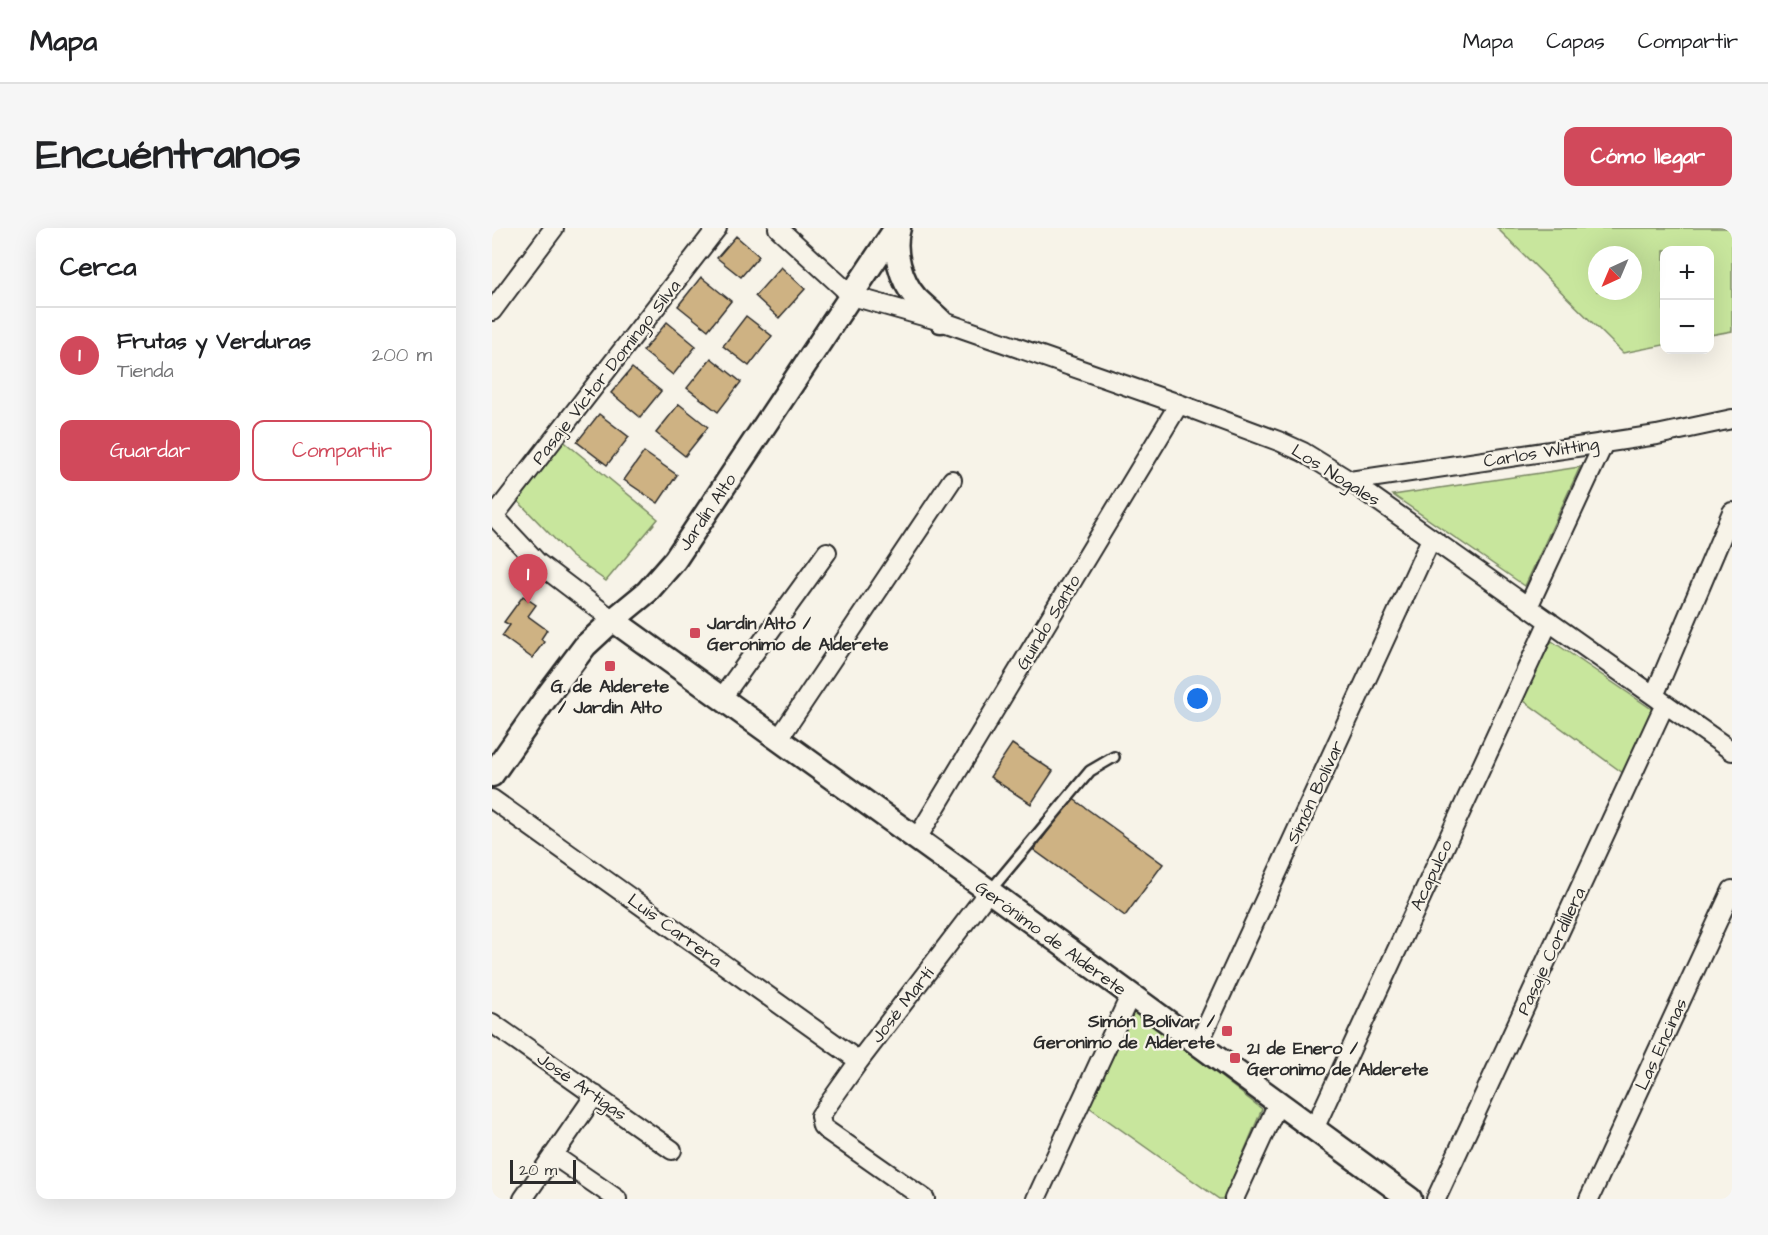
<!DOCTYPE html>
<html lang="es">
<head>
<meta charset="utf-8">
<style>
	:root { --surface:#fff; --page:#f6f6f6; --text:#202124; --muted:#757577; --line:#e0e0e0; --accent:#d1495b }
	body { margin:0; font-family:"Architects Daughter",sans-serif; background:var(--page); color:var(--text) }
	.controls { position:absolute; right:18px; top:18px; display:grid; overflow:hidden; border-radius:12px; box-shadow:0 6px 24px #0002 }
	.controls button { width:54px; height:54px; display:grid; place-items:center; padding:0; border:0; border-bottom:2px solid var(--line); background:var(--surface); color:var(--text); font:30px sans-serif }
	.compass { position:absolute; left:1096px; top:18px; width:54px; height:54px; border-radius:50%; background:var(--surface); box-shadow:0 6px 24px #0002; rotate:224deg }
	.scale { position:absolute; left:18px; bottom:15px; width:66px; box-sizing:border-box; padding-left:6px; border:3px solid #2b2b2b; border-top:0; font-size:16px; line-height:21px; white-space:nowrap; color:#2b2b2b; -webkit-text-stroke:4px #f7f3e8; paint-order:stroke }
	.you { position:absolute; left:706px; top:471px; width:21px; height:21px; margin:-15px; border:4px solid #fff; border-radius:50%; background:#1a73e8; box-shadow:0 0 0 9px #1a73e833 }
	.badge { display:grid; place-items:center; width:39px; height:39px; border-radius:50%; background:var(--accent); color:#fff; font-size:20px; font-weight:700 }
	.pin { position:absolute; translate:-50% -50px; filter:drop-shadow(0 2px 3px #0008) }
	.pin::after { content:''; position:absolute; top:32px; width:21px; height:18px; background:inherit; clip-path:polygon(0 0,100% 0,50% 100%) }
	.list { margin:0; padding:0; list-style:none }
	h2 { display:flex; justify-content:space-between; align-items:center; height:78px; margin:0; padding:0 24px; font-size:26px }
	h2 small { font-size:20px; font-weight:400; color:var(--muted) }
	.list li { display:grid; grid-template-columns:39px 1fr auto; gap:18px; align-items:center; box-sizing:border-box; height:96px; padding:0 24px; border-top:2px solid var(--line) }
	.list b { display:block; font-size:22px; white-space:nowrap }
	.list p { margin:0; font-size:20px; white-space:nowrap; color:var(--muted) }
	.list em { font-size:20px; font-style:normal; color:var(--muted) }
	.actions { display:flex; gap:12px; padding:18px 24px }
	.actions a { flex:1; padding:14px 0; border:2px solid var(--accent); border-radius:12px; text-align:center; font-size:21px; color:var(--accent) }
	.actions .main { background:var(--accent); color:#fff }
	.map { position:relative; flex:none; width:1240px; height:971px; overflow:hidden; border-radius:12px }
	header { display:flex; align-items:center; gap:36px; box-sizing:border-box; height:84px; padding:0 30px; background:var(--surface); border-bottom:2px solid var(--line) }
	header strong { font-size:28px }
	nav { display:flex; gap:33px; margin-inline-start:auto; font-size:21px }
	.intro { display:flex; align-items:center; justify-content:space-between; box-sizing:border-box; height:144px; padding:0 36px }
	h1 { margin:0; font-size:42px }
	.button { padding:15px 27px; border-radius:12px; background:var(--accent); color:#fff; font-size:21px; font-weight:700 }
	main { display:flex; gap:36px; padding:0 36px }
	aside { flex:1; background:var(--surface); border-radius:12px; box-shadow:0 6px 24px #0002 }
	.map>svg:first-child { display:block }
	.green { fill:#c8e69d; stroke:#7a8864; stroke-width:1.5; fill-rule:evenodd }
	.building { fill:#ceb283; stroke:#2b2b2b; stroke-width:1.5 }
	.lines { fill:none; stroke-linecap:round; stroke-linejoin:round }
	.service-casing { stroke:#2b2b2b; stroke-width:14 }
	.minor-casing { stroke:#2b2b2b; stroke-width:22 }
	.tertiary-casing { stroke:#2b2b2b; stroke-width:27 }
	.service { stroke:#f7f3e8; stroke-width:9 }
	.minor { stroke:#f7f3e8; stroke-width:18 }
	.tertiary { stroke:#f7f3e8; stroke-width:22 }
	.poi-dot { fill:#d1495b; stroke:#f7f3e8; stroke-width:2 }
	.labels { text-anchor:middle; stroke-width:4.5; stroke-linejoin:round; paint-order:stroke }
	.street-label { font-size:18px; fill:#2b2b2b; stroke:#f7f3e8 }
	.poi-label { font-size:18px; font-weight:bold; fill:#2b2b2b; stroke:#f7f3e8; text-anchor:start }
</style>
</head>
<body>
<header>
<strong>Mapa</strong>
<nav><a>Mapa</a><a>Capas</a><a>Compartir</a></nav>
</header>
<div class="intro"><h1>Encuéntranos</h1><a class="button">Cómo llegar</a></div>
<main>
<aside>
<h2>Cerca<small></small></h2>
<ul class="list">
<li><span class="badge">1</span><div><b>Frutas y Verduras</b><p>Tienda</p></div><em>200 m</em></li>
</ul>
<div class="actions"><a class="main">Guardar</a><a>Compartir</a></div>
</aside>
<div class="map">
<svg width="1240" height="971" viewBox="0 0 1240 971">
	<rect width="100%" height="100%" fill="#f7f3e8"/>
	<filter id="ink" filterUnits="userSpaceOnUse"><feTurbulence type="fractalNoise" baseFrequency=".0167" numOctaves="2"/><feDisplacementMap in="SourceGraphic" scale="12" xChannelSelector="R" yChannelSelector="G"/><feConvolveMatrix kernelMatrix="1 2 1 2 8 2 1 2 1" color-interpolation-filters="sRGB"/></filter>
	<g filter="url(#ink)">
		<path class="green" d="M1005,0h235v103l-22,4v-85h-46v95l-41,8zM1105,27h36v36h-36z
			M69,211l97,80 -52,62 -35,-25 -56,-58z
			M1088,239l-55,119 -132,-91z
			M1060,413l104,71 -33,61 -103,-75z
			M643,782l127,99 -38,90h-5l-130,-92z"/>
		<path class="building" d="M244,8l23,20 -18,21 -24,-19z
			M289,39l24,22 -26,29 -24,-22z
			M209,49l30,24 -23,29 -30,-24z
			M254,88l26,20 -23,30 -26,-20z
			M175,94l29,24 -23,29 -30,-24z
			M219,130l30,24 -23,30 -31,-24z
			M140,140l29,23 -21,26 -29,-24z
			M187,176l29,23 -23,29 -29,-23z
			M107,186l30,23 -22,28 -30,-23z
			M152,224l33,23 -19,28 -34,-23z
			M31,368l13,9 -8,11 19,14 -6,9 3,3 -12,16 -30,-22 8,-11 -6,-3z
			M520,516l41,27 -22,33 -41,-27z
			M580,570l91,66 -38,52 -91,-66z"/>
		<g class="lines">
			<g class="service-casing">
				<path id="service" d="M498,663l100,-120 24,-14"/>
			</g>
			<g class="minor-casing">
				<path id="minor" d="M286,0l74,68 89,25 238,83 102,38 22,10 47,29 382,270
					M0,83l62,-83
					M858,253l307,-46 75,-16
					M0,286l46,49 75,57
					M2,288l223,-288
					M1036,379l76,-164
					M1162,468l78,-184
					M229,471l106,-147
					M286,512l174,-260
					M0,571l367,262
					M424,612l263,-436
					M0,795l180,127
					M706,817l233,-506
					M822,901l235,-508
					M61,927l64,44
					M31,971l72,-104
					M433,971l-100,-70 -3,-3 -2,-10 39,-55 130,-170
					M544,971l94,-203
					M742,971l44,-96
					M944,971l229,-495
					M1097,971l143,-309"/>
			</g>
			<g class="tertiary-casing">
				<path id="tertiary" d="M407,0c-7,22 2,53 17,70 8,8 17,15 25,23
					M121,392l376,271 421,308
					M0,547l56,-80 37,-49 28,-26 34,-28 28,-32 221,-332"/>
			</g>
			<use href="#service" class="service"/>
			<use href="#minor" class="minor"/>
			<use href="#tertiary" class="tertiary"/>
		</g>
	</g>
	<g class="poi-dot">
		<rect x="197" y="399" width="12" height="12" rx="3"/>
		<rect x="112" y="432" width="12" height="12" rx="3"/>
		<rect x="729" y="797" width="12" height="12" rx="3"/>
		<rect x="737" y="824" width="12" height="12" rx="3"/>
	</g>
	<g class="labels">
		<g class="street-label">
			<text transform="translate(114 144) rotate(-52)" y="6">Pasaje Víctor Domingo Silva</text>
			<text transform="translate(1049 224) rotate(-9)" y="6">Carlos Witting</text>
			<text transform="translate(844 247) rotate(32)" y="6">Los Nogales</text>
			<text transform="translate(215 284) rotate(-56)" y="6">Jardín Alto</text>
			<text transform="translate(556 394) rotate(-59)" y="6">Guindo Santo</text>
			<text transform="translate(823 564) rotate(-65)" y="6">Simón Bolívar</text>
			<text transform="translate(939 647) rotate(-65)" y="6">Acapulco</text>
			<text transform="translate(183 702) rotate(36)" y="6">Luis Carrera</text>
			<text transform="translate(559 710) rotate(36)" y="6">Gerónimo de Alderete</text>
			<text transform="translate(1059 723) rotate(-65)" y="6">Pasaje Cordillera</text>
			<text transform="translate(410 777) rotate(-52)" y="6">José Martí</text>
			<text transform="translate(1169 816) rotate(-65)" y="6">Las Encinas</text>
			<text transform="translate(90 858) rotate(35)" y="6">José Artigas</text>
		</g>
		<g class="poi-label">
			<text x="215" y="401">Jardin Alto /<tspan x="215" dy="21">Geronimo de Alderete</tspan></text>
			<text x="118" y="464" text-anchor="middle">G. de Alderete<tspan x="118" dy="21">/ Jardin Alto</tspan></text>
			<text x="723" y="799" text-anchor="end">Simón Bolívar /<tspan x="723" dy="21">Geronimo de Alderete</tspan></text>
			<text x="755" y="826">21 de Enero /<tspan x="755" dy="21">Geronimo de Alderete</tspan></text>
		</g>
	</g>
</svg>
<div class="controls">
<button>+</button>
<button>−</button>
</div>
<svg class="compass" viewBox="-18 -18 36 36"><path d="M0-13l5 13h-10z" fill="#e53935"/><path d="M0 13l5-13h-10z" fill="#757577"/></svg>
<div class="scale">20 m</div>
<div class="you"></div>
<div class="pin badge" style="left:36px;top:376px">1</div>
</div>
</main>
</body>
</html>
